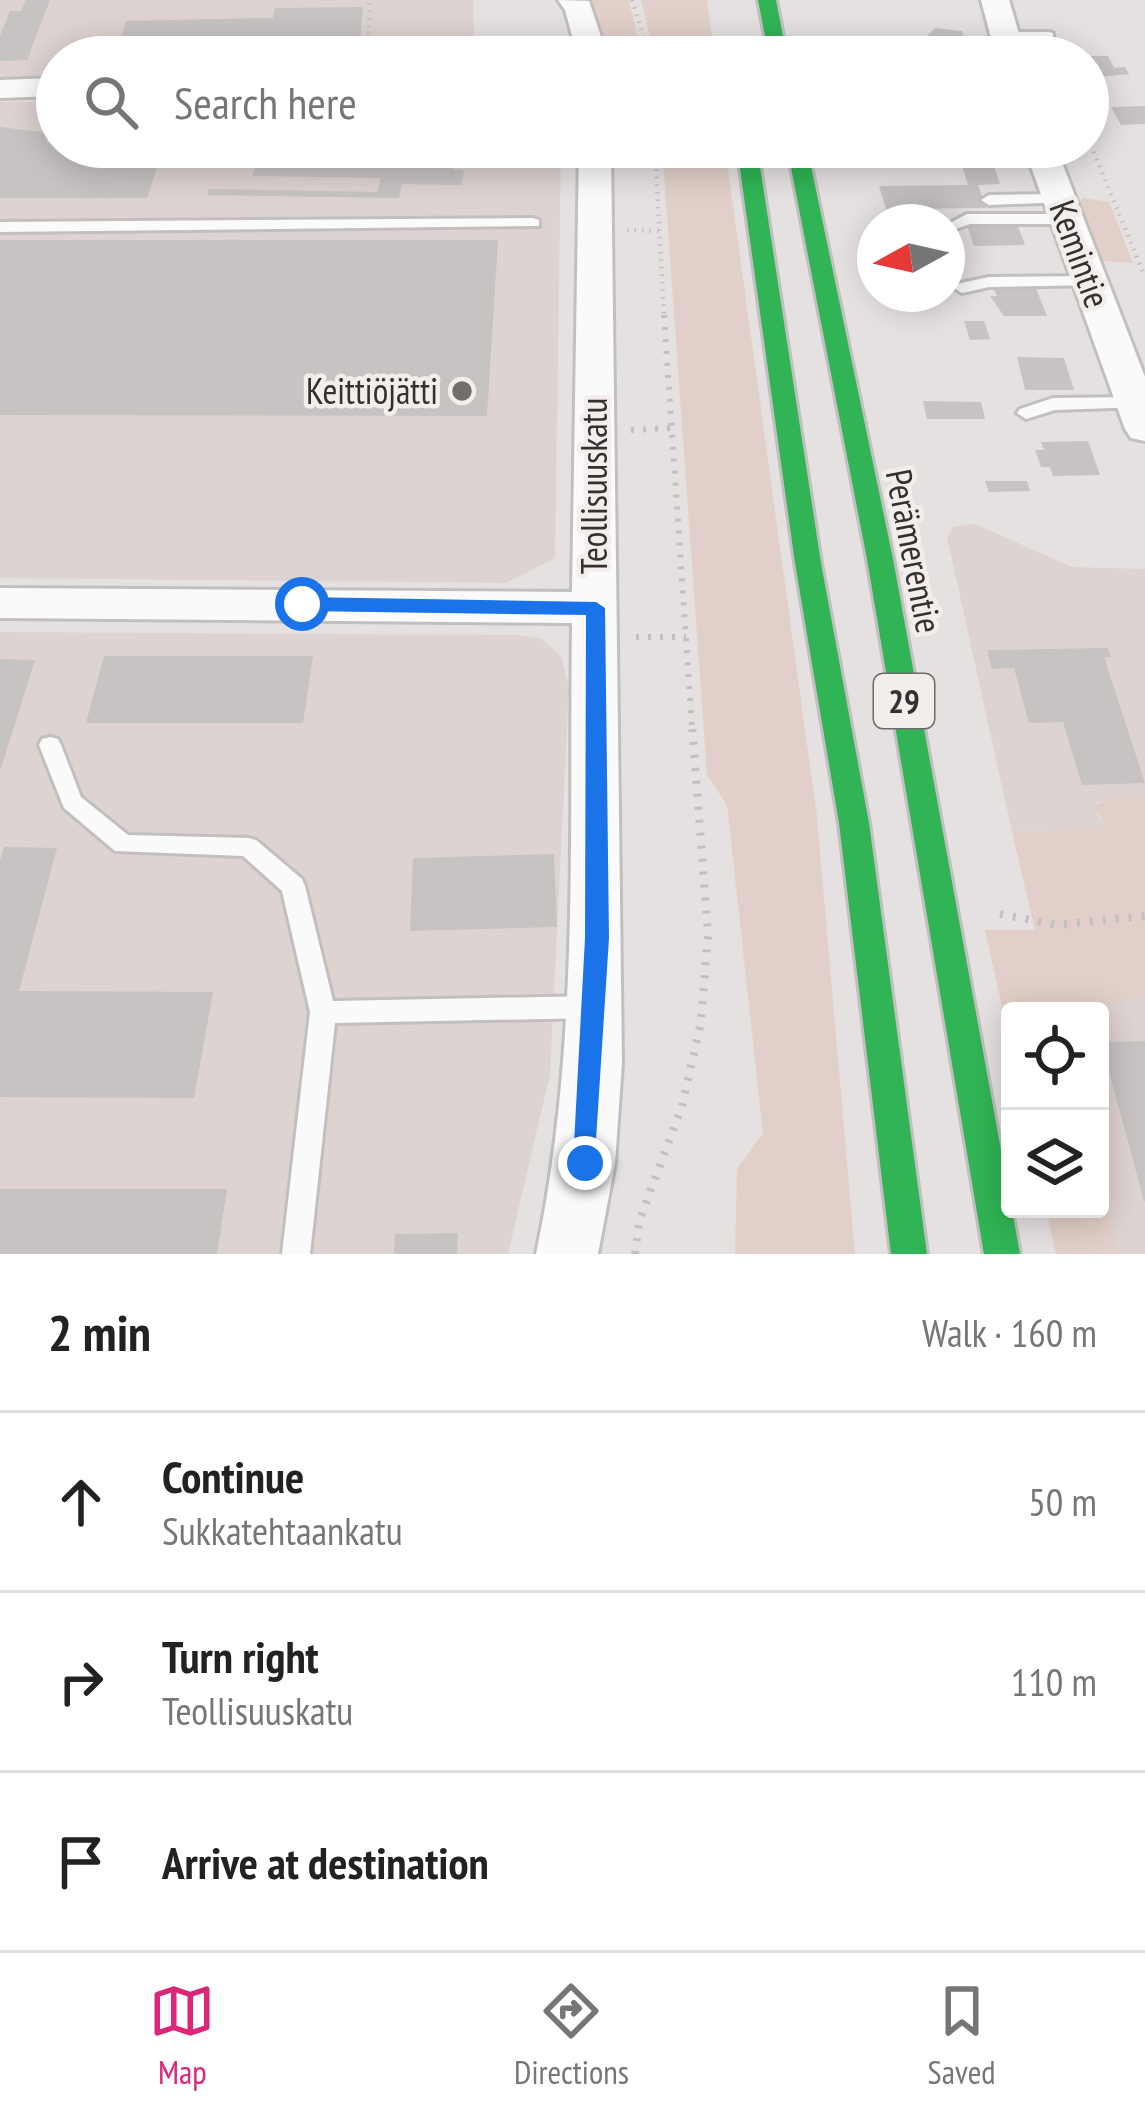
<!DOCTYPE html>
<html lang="en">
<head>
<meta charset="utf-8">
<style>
	:root { --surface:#fff; --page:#f6f6f6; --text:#222; --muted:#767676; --line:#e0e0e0; --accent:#db2777 }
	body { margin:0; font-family:"PT Sans Narrow",sans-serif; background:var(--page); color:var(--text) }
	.controls { position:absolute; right:36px; bottom:36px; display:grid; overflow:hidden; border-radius:12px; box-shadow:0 6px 30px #0003 }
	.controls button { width:108px; height:108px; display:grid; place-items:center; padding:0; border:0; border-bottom:3px solid var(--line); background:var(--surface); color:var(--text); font:60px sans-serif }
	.compass { position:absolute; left:857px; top:204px; width:108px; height:108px; border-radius:50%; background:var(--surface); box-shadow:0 6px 30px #0003; rotate:262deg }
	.stop { position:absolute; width:36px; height:36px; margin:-27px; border:9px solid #1a73e8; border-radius:50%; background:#fff }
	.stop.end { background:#1a73e8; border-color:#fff; box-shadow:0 3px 12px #0008 }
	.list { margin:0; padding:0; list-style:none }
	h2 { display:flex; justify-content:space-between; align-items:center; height:156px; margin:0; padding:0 48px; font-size:51px }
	h2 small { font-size:39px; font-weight:400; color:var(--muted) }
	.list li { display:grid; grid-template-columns:78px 1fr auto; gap:36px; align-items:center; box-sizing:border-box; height:180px; padding:0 48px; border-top:3px solid var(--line) }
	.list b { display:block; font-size:45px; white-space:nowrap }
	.list p { margin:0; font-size:39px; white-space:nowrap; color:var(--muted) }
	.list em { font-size:39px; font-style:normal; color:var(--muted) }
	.icon { flex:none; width:66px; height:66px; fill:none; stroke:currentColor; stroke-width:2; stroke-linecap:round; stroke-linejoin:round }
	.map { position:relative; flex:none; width:1145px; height:1254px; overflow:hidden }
	.search { position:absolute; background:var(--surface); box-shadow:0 6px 30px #0003; left:36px; right:36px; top:36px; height:132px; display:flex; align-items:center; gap:30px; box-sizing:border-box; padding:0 42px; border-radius:66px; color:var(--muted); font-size:45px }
	.sheet { height:696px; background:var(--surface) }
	nav { display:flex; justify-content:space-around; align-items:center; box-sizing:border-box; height:168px; border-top:3px solid var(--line); background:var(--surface); font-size:33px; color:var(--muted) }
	nav a { display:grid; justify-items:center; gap:6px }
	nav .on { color:var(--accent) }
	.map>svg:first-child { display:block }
	.built { fill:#ddd3d1 }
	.green { fill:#e2cfc9 }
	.building { fill:#c6c3c2 }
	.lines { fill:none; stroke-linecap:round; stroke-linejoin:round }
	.lane-casing { stroke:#c2bfbf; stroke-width:6 }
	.street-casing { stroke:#c2bfbf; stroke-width:6 }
	.fast-casing { stroke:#c2bfbf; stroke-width:6 }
	.path-far2 { stroke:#c1c1c1; stroke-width:4.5; stroke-dasharray:1.5 6; stroke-linecap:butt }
	.path-far1 { stroke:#c1c1c1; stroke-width:6; stroke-dasharray:3 9; stroke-linecap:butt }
	.path { stroke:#c1c1c1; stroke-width:8; stroke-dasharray:3 10; stroke-linecap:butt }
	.lane { fill:#fbfafa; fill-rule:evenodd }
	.street { fill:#fbfafa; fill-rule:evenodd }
	.fast { fill:#30b455; fill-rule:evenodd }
	.route { fill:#1a73e8 }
	.poi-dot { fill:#716f6e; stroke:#f3eeec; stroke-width:4.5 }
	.labels { text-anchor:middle; stroke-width:9; stroke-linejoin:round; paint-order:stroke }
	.shield { fill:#f3eeec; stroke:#6d6a69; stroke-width:3 }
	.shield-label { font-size:33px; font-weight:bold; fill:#333131 }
	.street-label { font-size:36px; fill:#333131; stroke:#f3eeec }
	.poi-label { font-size:36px; fill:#333131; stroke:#f3eeec; text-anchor:end }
</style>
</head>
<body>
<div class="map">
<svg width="1145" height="1254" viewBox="0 0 1145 1254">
	<rect width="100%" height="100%" fill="#e5e1e0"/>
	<path class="built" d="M0,0h473l2,57h-418v19l-57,1z
		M0,102h57v45h504l-6,411 -49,25 -506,-5z
		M975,524l97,43 73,2v230l-48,3v12l11,16 -96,2 -65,-295 6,-10z
		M0,632l518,3 24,4 19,17 8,32 -19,386 -42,180h-508z
		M1145,998v256h-25l-20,-69v-174h-30z"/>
	<path class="green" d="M587,0h42l10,42 -30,3z
		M641,0h66l8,57h-60z
		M662,147h63l92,670 38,437h-120l2,-85 26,-36 -36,-328 -20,-30z
		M1083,198l26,4 24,61 -30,-2 -25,-59z
		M1104,799h41v199l-53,9v4h-82v32l-25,-113h50l-23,-98 95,-2 -12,-23z
		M1100,1185l20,69h-64l-10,-45h54z"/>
	<path class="building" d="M26,0h24l-23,60 -27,1v-25l10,-25h11z
		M363,7l-4,50h-266l2,-6 22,-1 9,-29 147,-3 2,-10z
		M935,28l27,3 5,15 -34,1 -5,-12z
		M1088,56h20l6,12 11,-1 4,7 -41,4z
		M1145,106v18l-24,1 -10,-18z
		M0,127l50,6 -4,10h11v4h107l-17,51h-147z
		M262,147h195l-4,23h11l-2,15 -60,-1 -3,14 -192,-3 2,-6 168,3 4,-14 -129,-2z
		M961,163h32l7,21 -22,1 8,23 -100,1 -7,-23 89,-1z
		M1016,221l9,24 -51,1 -8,-24z
		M0,240h498l-11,176 -487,-1z
		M1035,286l12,30h-43l-14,-20h7l-4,-9z
		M903,294h24l4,15h-25z
		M964,321h20l6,18 -20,1z
		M1017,357l47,1 10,32h-49z
		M923,401l58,1 4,17h-58z
		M1088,441l12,34 -47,1 -3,-9h-9l-6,-17h9l-3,-8z
		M985,481h42l3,10 -41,1z
		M1108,648l3,9h-7l41,126 -63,2 -19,-63 -34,1 -15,-55 -22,1 -5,-19z
		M104,656h209l-10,67h-217z
		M0,659l35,1 -34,108h-1z
		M4,847l53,1 -38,143 194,1 -19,106 -194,-1v-236z
		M554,854l3,73 -147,4 3,-73z
		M1145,1041v160h-1l-43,-159z
		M0,1189h227l-10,65h-217z
		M458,1233l-1,21h-63l1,-20z"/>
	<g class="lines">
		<g class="lane-casing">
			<path id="lane" d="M1048,32l5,1v6l-48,1 -7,-4 7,-4z
				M1044,153l5,2v6l-83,2 -8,-5 8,-5z
				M1060,194l8,5 -2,3 -77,3 -8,-5 8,-5z
				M967,214h100l8,5 -8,5h-97l-14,5 -8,-5z
				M533,218l6,2v6l-539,6v-10z
				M1090,276l6,1v8l-107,2 -27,6 -8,-5 2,-4 33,-7z
				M1136,397l9,6 -3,4 -87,3 -29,9 -9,-6 3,-4 33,-11z
				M50,737l8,2 3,6 20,52 47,38 120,3 8,2 46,39 3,7 28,115 261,-5 9,3 4,8 -4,8 -9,3 -259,5 -25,231h-28l28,-242 -28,-121 -39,-35 -128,-5 -51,-43 -25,-63 3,-6z"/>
		</g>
		<g class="street-casing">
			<path id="street" d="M558,0l31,1 19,56h-30l-13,-47z
				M981,0h28l17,57h-30z
				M57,78v18l-57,2v-18z
				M579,147h32l11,916 -7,100 -17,91h-62c44,-207 33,-420 36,-631l-572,-5v-30l572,4z
				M1024,147h32l89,230v64l-14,-3 -6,-9z"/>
		</g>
		<g class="fast-casing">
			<path id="fast" d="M758,0h18l11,57h-18z
				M737,147h20l64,416 48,260 58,431h-36l-52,-431 -44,-260z
				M787,147h20l86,412 127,695h-36l-117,-695z"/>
		</g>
		<path class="path-far2" d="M632,0l18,57
			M367,57l3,-57
			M1088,138l57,139
			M655,147l9,171
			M627,230l32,1"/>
		<path class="path-far1" d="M664,315l28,412
			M631,430l39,-2
			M636,637h50"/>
		<path class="path" d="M1000,914l57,11 88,-9
			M635,1254l4,-32 43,-116 19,-84 7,-88 -16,-210"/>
		<use href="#lane" class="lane"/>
		<use href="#street" class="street"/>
		<use href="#fast" class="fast"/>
	</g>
	<path class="route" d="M302,597l294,5 9,6 4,330 -15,233h-18l-3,-8 12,-225 1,-323 -284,-4 -10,-7z"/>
	<circle class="poi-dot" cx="462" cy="391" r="12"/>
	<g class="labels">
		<rect class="shield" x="874" y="674" width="60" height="54" rx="9"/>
		<g class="shield-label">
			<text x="904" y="713">29</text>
		</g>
		<g class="street-label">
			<text transform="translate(1080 254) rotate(70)" y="13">Kemintie</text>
			<text transform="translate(594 486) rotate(-90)" y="13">Teollisuuskatu</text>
			<text transform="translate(914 551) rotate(79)" y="13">Perämerentie</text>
		</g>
		<g class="poi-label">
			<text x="438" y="404">Keittiöjätti</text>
		</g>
	</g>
</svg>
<div class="controls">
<button><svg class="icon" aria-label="locate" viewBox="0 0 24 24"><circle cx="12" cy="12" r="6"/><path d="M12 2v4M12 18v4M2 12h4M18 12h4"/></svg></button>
<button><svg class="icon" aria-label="layers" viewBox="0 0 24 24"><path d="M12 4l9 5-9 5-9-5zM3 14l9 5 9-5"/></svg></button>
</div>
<svg class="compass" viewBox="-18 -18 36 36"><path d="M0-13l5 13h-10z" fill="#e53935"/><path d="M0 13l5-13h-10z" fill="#767676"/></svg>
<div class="stop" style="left:302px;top:604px"></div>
<div class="stop end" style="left:585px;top:1163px"></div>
<div class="search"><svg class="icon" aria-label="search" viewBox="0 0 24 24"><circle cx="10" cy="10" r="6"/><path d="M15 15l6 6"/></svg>Search here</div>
</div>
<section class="sheet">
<h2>2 min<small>Walk · 160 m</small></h2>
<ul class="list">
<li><svg class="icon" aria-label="ahead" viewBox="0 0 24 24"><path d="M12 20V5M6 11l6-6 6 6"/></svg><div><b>Continue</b><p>Sukkatehtaankatu</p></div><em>50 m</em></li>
<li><svg class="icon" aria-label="right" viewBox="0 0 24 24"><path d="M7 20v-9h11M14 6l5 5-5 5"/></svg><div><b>Turn right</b><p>Teollisuuskatu</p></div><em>110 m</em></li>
<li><svg class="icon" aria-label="arrive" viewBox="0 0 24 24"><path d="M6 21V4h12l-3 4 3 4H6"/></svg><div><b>Arrive at destination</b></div></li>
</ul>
</section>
<nav>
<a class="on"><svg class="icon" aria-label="map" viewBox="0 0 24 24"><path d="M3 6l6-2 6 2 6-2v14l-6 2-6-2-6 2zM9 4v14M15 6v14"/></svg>Map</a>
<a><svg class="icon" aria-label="directions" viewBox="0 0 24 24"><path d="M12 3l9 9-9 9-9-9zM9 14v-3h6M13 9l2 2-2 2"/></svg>Directions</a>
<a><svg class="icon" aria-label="saved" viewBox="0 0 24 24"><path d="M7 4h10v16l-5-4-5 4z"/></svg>Saved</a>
</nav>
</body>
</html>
